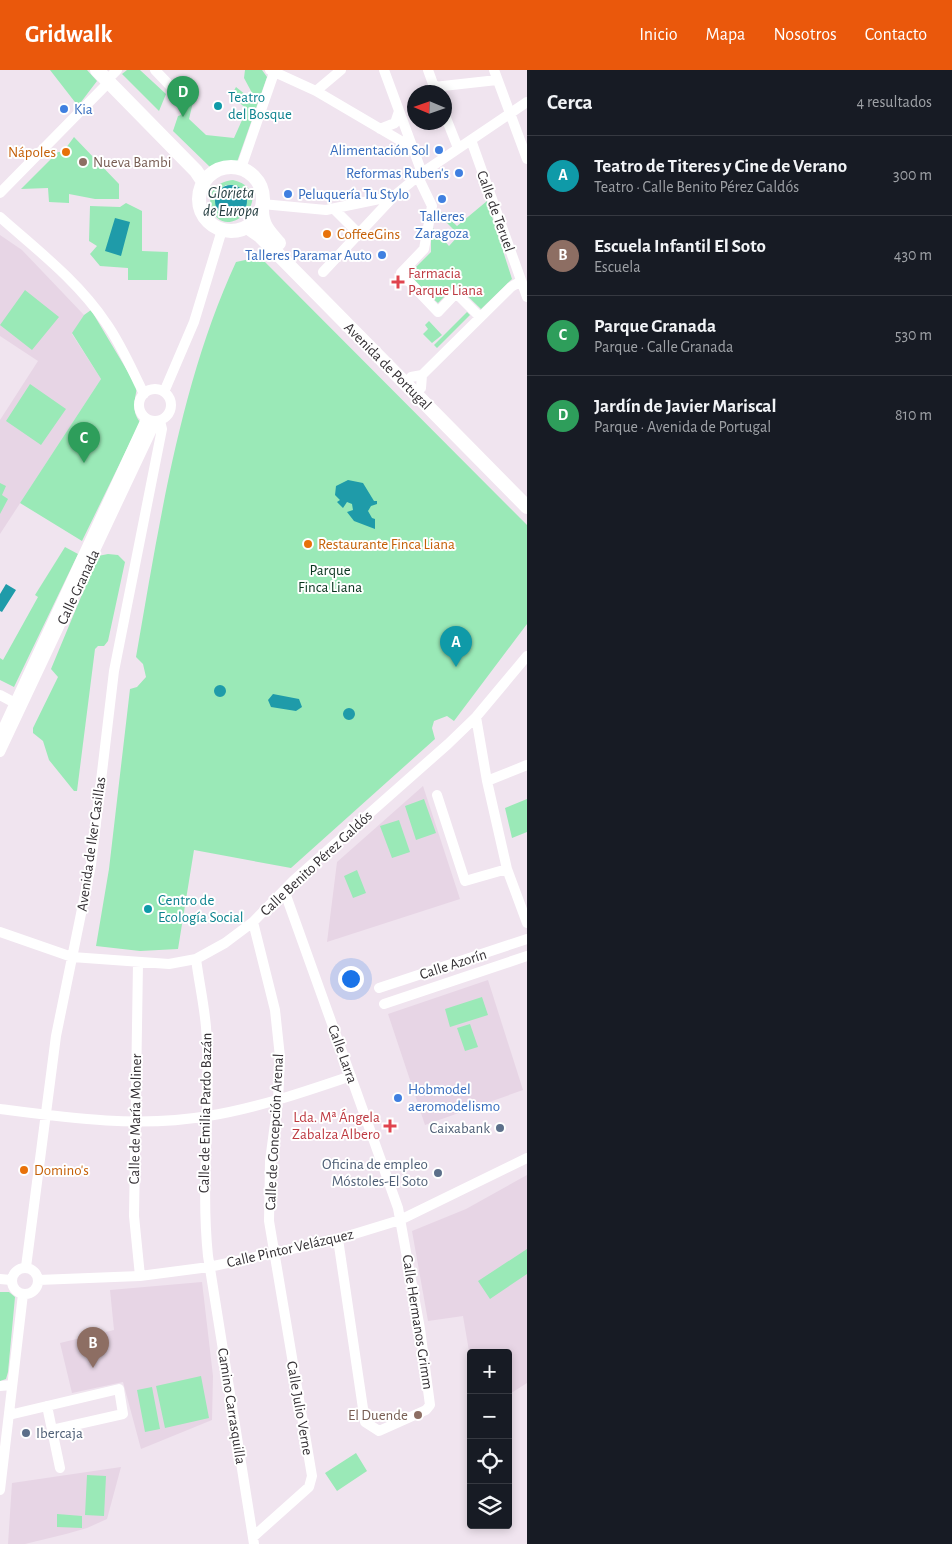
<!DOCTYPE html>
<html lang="es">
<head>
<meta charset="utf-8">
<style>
	:root { --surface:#171b24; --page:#242831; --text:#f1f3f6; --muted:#9ea1a6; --line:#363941; --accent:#ea580c }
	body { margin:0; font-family:"Alegreya Sans",sans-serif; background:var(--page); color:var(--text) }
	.controls { position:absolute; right:15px; bottom:15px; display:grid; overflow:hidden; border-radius:5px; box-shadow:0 2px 8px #0003 }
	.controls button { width:45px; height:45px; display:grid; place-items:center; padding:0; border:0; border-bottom:1px solid var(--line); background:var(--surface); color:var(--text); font:25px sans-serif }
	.compass { position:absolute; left:407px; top:15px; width:45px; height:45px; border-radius:50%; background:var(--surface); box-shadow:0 2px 8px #0003; rotate:272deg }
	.you { position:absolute; left:350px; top:908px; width:18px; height:18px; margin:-12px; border:4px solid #fff; border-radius:50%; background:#1a73e8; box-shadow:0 0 0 8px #1a73e833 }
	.badge { display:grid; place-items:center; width:32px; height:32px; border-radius:50%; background:var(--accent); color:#fff; font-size:16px; font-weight:700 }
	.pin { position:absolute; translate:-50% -41px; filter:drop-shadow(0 1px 2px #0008) }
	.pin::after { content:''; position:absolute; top:26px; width:18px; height:15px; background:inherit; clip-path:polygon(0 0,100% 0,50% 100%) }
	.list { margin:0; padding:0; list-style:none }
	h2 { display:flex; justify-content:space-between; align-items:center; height:65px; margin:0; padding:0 20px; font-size:21px }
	h2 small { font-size:16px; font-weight:400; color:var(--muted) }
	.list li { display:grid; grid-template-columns:32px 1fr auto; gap:15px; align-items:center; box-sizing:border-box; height:80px; padding:0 20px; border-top:1px solid var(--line) }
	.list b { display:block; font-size:19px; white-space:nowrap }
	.list p { margin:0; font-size:16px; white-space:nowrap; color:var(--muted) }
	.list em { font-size:16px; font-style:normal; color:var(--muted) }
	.icon { flex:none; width:28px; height:28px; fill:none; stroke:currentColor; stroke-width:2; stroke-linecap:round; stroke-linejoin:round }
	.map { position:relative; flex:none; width:527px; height:1474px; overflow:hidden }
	header { display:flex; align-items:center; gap:30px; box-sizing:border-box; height:70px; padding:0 25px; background:var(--accent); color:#fff }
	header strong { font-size:24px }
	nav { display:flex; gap:28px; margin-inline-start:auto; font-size:18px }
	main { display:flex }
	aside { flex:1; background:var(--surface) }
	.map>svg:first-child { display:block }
	.built { fill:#e7d5e5 }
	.green { fill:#9ae9b7; fill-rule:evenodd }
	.water { fill:#1f9ba9 }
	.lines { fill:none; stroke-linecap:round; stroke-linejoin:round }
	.minor { stroke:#fff; stroke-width:10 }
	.major { stroke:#fff; stroke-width:14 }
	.culture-dot { fill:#0f9aa8; stroke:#fff; stroke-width:2 }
	.shop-dot { fill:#3f7fe0; stroke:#fff; stroke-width:2 }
	.food-dot { fill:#e8710a; stroke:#fff; stroke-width:2 }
	.education-dot { fill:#8d6e63; stroke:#fff; stroke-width:2 }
	.health-dot { fill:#e0444e; stroke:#fff; stroke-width:2 }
	.service-dot { fill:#5c6f8a; stroke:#fff; stroke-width:2 }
	.labels { text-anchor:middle; stroke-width:4; stroke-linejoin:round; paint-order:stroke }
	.culture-label { font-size:15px; fill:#0d838f; stroke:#fff; text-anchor:start }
	.shop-label { font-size:15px; fill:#366cbe; stroke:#fff; text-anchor:start }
	.food-label { font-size:15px; fill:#c56008; stroke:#fff; text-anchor:start }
	.education-label { font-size:15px; fill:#785e54; stroke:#fff; text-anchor:start }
	.street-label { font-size:15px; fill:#343034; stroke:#fff }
	.health-label { font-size:15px; fill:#be3a42; stroke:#fff; text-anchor:start }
	.park-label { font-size:15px; fill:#09351e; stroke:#fff }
	.service-label { font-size:15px; fill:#4e5e75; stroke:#fff; text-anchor:end }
	.water-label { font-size:16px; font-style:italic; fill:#263f42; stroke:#fff }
</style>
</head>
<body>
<header>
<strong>Gridwalk</strong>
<nav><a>Inicio</a><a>Mapa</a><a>Nosotros</a><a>Contacto</a></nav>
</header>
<main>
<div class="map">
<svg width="527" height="1474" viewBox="0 0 527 1474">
	<rect width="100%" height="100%" fill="#f0e4ef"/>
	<path class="built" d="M0,165l22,15 62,65 -12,19 29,45 -101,155v-114l38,-59 -38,-25z
		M423,716l37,113 -133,43 10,-80z
		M488,910l35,110 -98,35 -37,-111z
		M527,1105v208l-19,12v-42h-37v10l-8,-47 -35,5 -16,-90 54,-22z
		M202,1212l11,94 -1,44 -71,29 -18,-67 -51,11 -12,-50 54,-13 -4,-40z
		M121,1397l-14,52 -20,9 -21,6 -41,10h-17l4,-61z"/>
	<path class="green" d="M50,0h37l10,11 -19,25z
		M127,0h13l26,24 -7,17 -37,-37z
		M245,0h17l5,7 -30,85 -26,6 -38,-37 5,-15 3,-1 6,-18 3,-1 4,2 -5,21 17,16 28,3 13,-29 -16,-13 5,-9 15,12v-8l-7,-13z
		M74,67l45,47v15h-24l-26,-5v9l-20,-1 -1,-14 -27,1 37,-37h5z
		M233,110c50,13 -11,69 -22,26 -4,-15 8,-25 22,-26zM226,115h10l8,7 -26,-1z
		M487,131l25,78 -31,30 -25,-24 -18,18 -31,-27 24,-24v-26l18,20 10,-11 -20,-20 3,-3 15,14z
		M126,133l16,8v40l26,1 -1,28h-39v-12l-28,-2 -10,-12 7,-8 -8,-5 1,-35 30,1z
		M260,187l267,268v99l-73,97 -7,-5 -13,5 -2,7 3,11 -144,129 -97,-18 -16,99 -38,2 -44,-5 13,-77 21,-180 7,-2 9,-10 -3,-13 -7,-7c23,-131 44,-274 100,-395z
		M25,220l34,27 -27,33 -32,-25z
		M91,240l46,77c-2,13 -6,24 3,35l-58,119 -62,-38 81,-124 -29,-46 12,-18z
		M467,242l3,3 -33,33 -3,-3z
		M429,251l13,14 -10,8 -9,-9 5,-5 -3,-4z
		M30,314l36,25 -25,36 -35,-24z
		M0,413l6,3 -4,9 6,4 -8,15z
		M65,477l13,7 -64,133 -14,-7v-22l3,2 35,-63 -3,-2z
		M108,484l10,1 7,7 -17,79 -4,5h-6l-3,3 -18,142h-3l-25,-31 -6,-19 -10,-8v-5l25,-51 -7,-8 47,-113z
		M424,729l12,34 -20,7 -11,-34z
		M527,729v33l-15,6 -7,-30z
		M399,750l11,32 -18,6 -12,-32z
		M357,800l9,23 -13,5 -9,-22z
		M482,927l6,18 -38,12 -5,-18z
		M470,954l8,23 -13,4 -8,-23z
		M527,1179v25l-37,25 -12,-18z
		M0,1222h9l6,5 -7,75 -2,7 -6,2z
		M201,1306l8,42 -44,10 -9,-42z
		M152,1317l8,42 -15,3 -8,-42z
		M356,1383l11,18 -30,20 -12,-18z
		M87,1405l19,1 -2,40 -19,-1z
		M57,1444l25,2v12l-25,-1z"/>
	<path class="water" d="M215 131a16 16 0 1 1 32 0a16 16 0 1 1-32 0Z
		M115,148l15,4 -9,34 -16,-5z
		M348,410l15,3 11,18h3v3l-6,2 -3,5 4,7 3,1v10l-21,-8 -7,-9 6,-2 -1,-6 -5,-2 -4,6 -6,-6 3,-2 -5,-5 1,-9z
		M6,514l10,6 -14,22 -2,-1v-17z
		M214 621a6 6 0 1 1 12 0a6 6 0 1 1-12 0Z
		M273,624l26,5 3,8 -6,4 -25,-4 -3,-7z
		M343 644a6 6 0 1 1 12 0a6 6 0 1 1-12 0Z"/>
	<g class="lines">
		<path class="minor" d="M155,0l21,22
			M270,0l46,21 97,57
			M384,0l38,103
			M428,0l8,22
			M494,0l33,89
			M112,5l5,-5
			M434,17l63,-7
			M316,21l25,-21
			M444,43l14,35
			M380,59l15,-6 4,-12
			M471,70l56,157
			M241,98l34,-98
			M418,107l14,29 -8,43 -23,24 37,39 18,-19 24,24
			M0,123l108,-110
			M262,134l64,6 68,-14
			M334,139l25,25
			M0,147c37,33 78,64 106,106 15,21 26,47 38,71
			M323,202l71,-76 28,-23 105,-71
			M411,307l11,-2 89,-88 10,-6
			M421,318l1,-13
			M139 335a16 16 0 1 1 32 0a16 16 0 1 1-32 0Z
			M164,322l30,-70 28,-92
			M0,625l15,8
			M476,647l11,64 20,88 20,54
			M0,665l146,-316
			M0,682l156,-331
			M487,711l40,-16
			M437,725l28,86 42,-12
			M284,820l114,318 22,121 10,76 -4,5 -47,21 -14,-9 -27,-183
			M0,862l72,25 97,7 27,-5 29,-16 28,-21 41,-42 154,-136 28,-27 51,-61
			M196,889c3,23 8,45 10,68 6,76 -6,153 2,229l46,288
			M138,893l-4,253 6,60
			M379,918l148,-49
			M384,934l143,-48
			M0,1039c68,9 140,19 208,7 49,-8 96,-24 143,-40
			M26,1197l30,-231 35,-171 23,-194 48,-242 -2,-8
			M12 1211a13 13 0 1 1 26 0a13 13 0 1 1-26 0Z
			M0,1209l11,1
			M38,1210l102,-4 69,-9 129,-28 62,-19 127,-62
			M0,1316l12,-1
			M47,1336l13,62
			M9,1345l110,-26 4,25 -71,16
			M0,1420l23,-196
			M253,1467l56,-50 3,-11 -43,-255 1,-60 8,-60 2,-44 -5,-47 -22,-88"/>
		<path class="major" d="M97,0l99,101 8,12
			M199 129a32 32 0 1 1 64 0a32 32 0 1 1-64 0Z
			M262,140c0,15 7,22 17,33
			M247,157l13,9 267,271"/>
	</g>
	<g class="culture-dot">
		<circle cx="218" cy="36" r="5"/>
		<circle cx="148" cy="839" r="5"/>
	</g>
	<g class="shop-dot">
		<circle cx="64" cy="39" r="5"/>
		<circle cx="439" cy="80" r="5"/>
		<circle cx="459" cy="103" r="5"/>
		<circle cx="288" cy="124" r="5"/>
		<circle cx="442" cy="129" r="5"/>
		<circle cx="382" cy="185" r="5"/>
		<circle cx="398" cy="1028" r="5"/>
	</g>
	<g class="food-dot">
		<circle cx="66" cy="82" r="5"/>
		<circle cx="327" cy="164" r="5"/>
		<circle cx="308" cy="474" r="5"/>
		<circle cx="24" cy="1100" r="5"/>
	</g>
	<g class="education-dot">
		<circle cx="83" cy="92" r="5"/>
		<circle cx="418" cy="1345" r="5"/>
	</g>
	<g class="health-dot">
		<path d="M395.5 204.5h5v5h5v5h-5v5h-5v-5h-5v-5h5z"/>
		<path d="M387.5 1048.5h5v5h5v5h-5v5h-5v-5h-5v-5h5z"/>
	</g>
	<g class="service-dot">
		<circle cx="500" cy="1058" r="5"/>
		<circle cx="438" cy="1103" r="5"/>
		<circle cx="26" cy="1363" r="5"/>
	</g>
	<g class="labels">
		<g class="culture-label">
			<text x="228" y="32">Teatro<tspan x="228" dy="17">del Bosque</tspan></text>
			<text x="158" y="835">Centro de<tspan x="158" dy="17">Ecología Social</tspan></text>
		</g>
		<g class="shop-label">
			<text x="74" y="44">Kia</text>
			<text x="429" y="85" text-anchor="end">Alimentación Sol</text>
			<text x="449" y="108" text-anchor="end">Reformas Ruben's</text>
			<text x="298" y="129">Peluquería Tu Stylo</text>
			<text x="442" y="151" text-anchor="middle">Talleres<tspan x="442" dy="17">Zaragoza</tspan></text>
			<text x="372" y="190" text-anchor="end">Talleres Paramar Auto</text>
			<text x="408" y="1024">Hobmodel<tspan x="408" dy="17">aeromodelismo</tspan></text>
		</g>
		<g class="food-label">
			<text x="56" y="87" text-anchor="end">Nápoles</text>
			<text x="337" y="169">CoffeeGins</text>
			<text x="318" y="479">Restaurante Finca Liana</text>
			<text x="34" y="1105">Domino's</text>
		</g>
		<g class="education-label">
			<text x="93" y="97">Nueva Bambi</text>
			<text x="408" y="1350" text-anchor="end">El Duende</text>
		</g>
		<g class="street-label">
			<text transform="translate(496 141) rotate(70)" y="5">Calle de Teruel</text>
			<text transform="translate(388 296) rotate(45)" y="5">Avenida de Portugal</text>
			<text transform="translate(78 517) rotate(-65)" y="5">Calle Granada</text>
			<text transform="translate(91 774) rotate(-82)" y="5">Avenida de Iker Casillas</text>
			<text transform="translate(316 793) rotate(-43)" y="5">Calle Benito Pérez Galdós</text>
			<text transform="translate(453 894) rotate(-18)" y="5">Calle Azorín</text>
			<text transform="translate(343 984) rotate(70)" y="5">Calle Larra</text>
			<text transform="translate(205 1043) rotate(-89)" y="5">Calle de Emilia Pardo Bazán</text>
			<text transform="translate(135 1049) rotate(-89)" y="5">Calle de María Moliner</text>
			<text transform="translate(274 1062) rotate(-87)" y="5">Calle de Concepción Arenal</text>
			<text transform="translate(290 1178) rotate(-13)" y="5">Calle Pintor Velázquez</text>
			<text transform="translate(418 1252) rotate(81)" y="5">Calle Hermanos Grimm</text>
			<text transform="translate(232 1336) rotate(81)" y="5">Camino Carrasquilla</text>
			<text transform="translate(300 1338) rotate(80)" y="5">Calle Julio Verne</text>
		</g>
		<g class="health-label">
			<text x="408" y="208">Farmacia<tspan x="408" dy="17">Parque Liana</tspan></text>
			<text x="380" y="1052" text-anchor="end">Lda. Mª Ángela<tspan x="380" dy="17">Zabalza Albero</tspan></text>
		</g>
		<g class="park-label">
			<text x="330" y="505">Parque<tspan x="330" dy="17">Finca Liana</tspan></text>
		</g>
		<g class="service-label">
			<text x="490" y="1063">Caixabank</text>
			<text x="428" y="1099">Oficina de empleo<tspan x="428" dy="17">Móstoles-El Soto</tspan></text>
			<text x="36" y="1368" text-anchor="start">Ibercaja</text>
		</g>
		<g class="water-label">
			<text x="231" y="128">Glorieta<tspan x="231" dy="18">de Europa</tspan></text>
		</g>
	</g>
</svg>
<div class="controls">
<button>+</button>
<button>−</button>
<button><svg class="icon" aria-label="locate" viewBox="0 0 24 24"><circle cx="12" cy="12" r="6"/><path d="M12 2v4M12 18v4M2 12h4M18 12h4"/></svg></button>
<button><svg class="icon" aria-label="layers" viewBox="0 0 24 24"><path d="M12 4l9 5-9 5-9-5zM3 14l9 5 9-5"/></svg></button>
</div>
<svg class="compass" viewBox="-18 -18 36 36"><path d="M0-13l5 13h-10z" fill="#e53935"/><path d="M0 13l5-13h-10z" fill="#9ea1a6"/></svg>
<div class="you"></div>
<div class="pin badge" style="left:456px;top:597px;background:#0f9aa8">A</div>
<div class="pin badge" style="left:93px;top:1298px;background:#8d6e63">B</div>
<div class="pin badge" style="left:84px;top:393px;background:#2e9e5b">C</div>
<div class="pin badge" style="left:183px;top:47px;background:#2e9e5b">D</div>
</div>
<aside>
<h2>Cerca<small>4 resultados</small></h2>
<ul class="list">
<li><span class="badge" style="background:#0f9aa8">A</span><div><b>Teatro de Titeres y Cine de Verano</b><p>Teatro · Calle Benito Pérez Galdós</p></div><em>300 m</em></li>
<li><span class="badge" style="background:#8d6e63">B</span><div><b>Escuela Infantil El Soto</b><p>Escuela</p></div><em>430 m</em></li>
<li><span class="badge" style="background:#2e9e5b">C</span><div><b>Parque Granada</b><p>Parque · Calle Granada</p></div><em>530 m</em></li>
<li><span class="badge" style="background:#2e9e5b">D</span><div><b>Jardín de Javier Mariscal</b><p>Parque · Avenida de Portugal</p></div><em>810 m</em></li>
</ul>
</aside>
</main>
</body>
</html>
